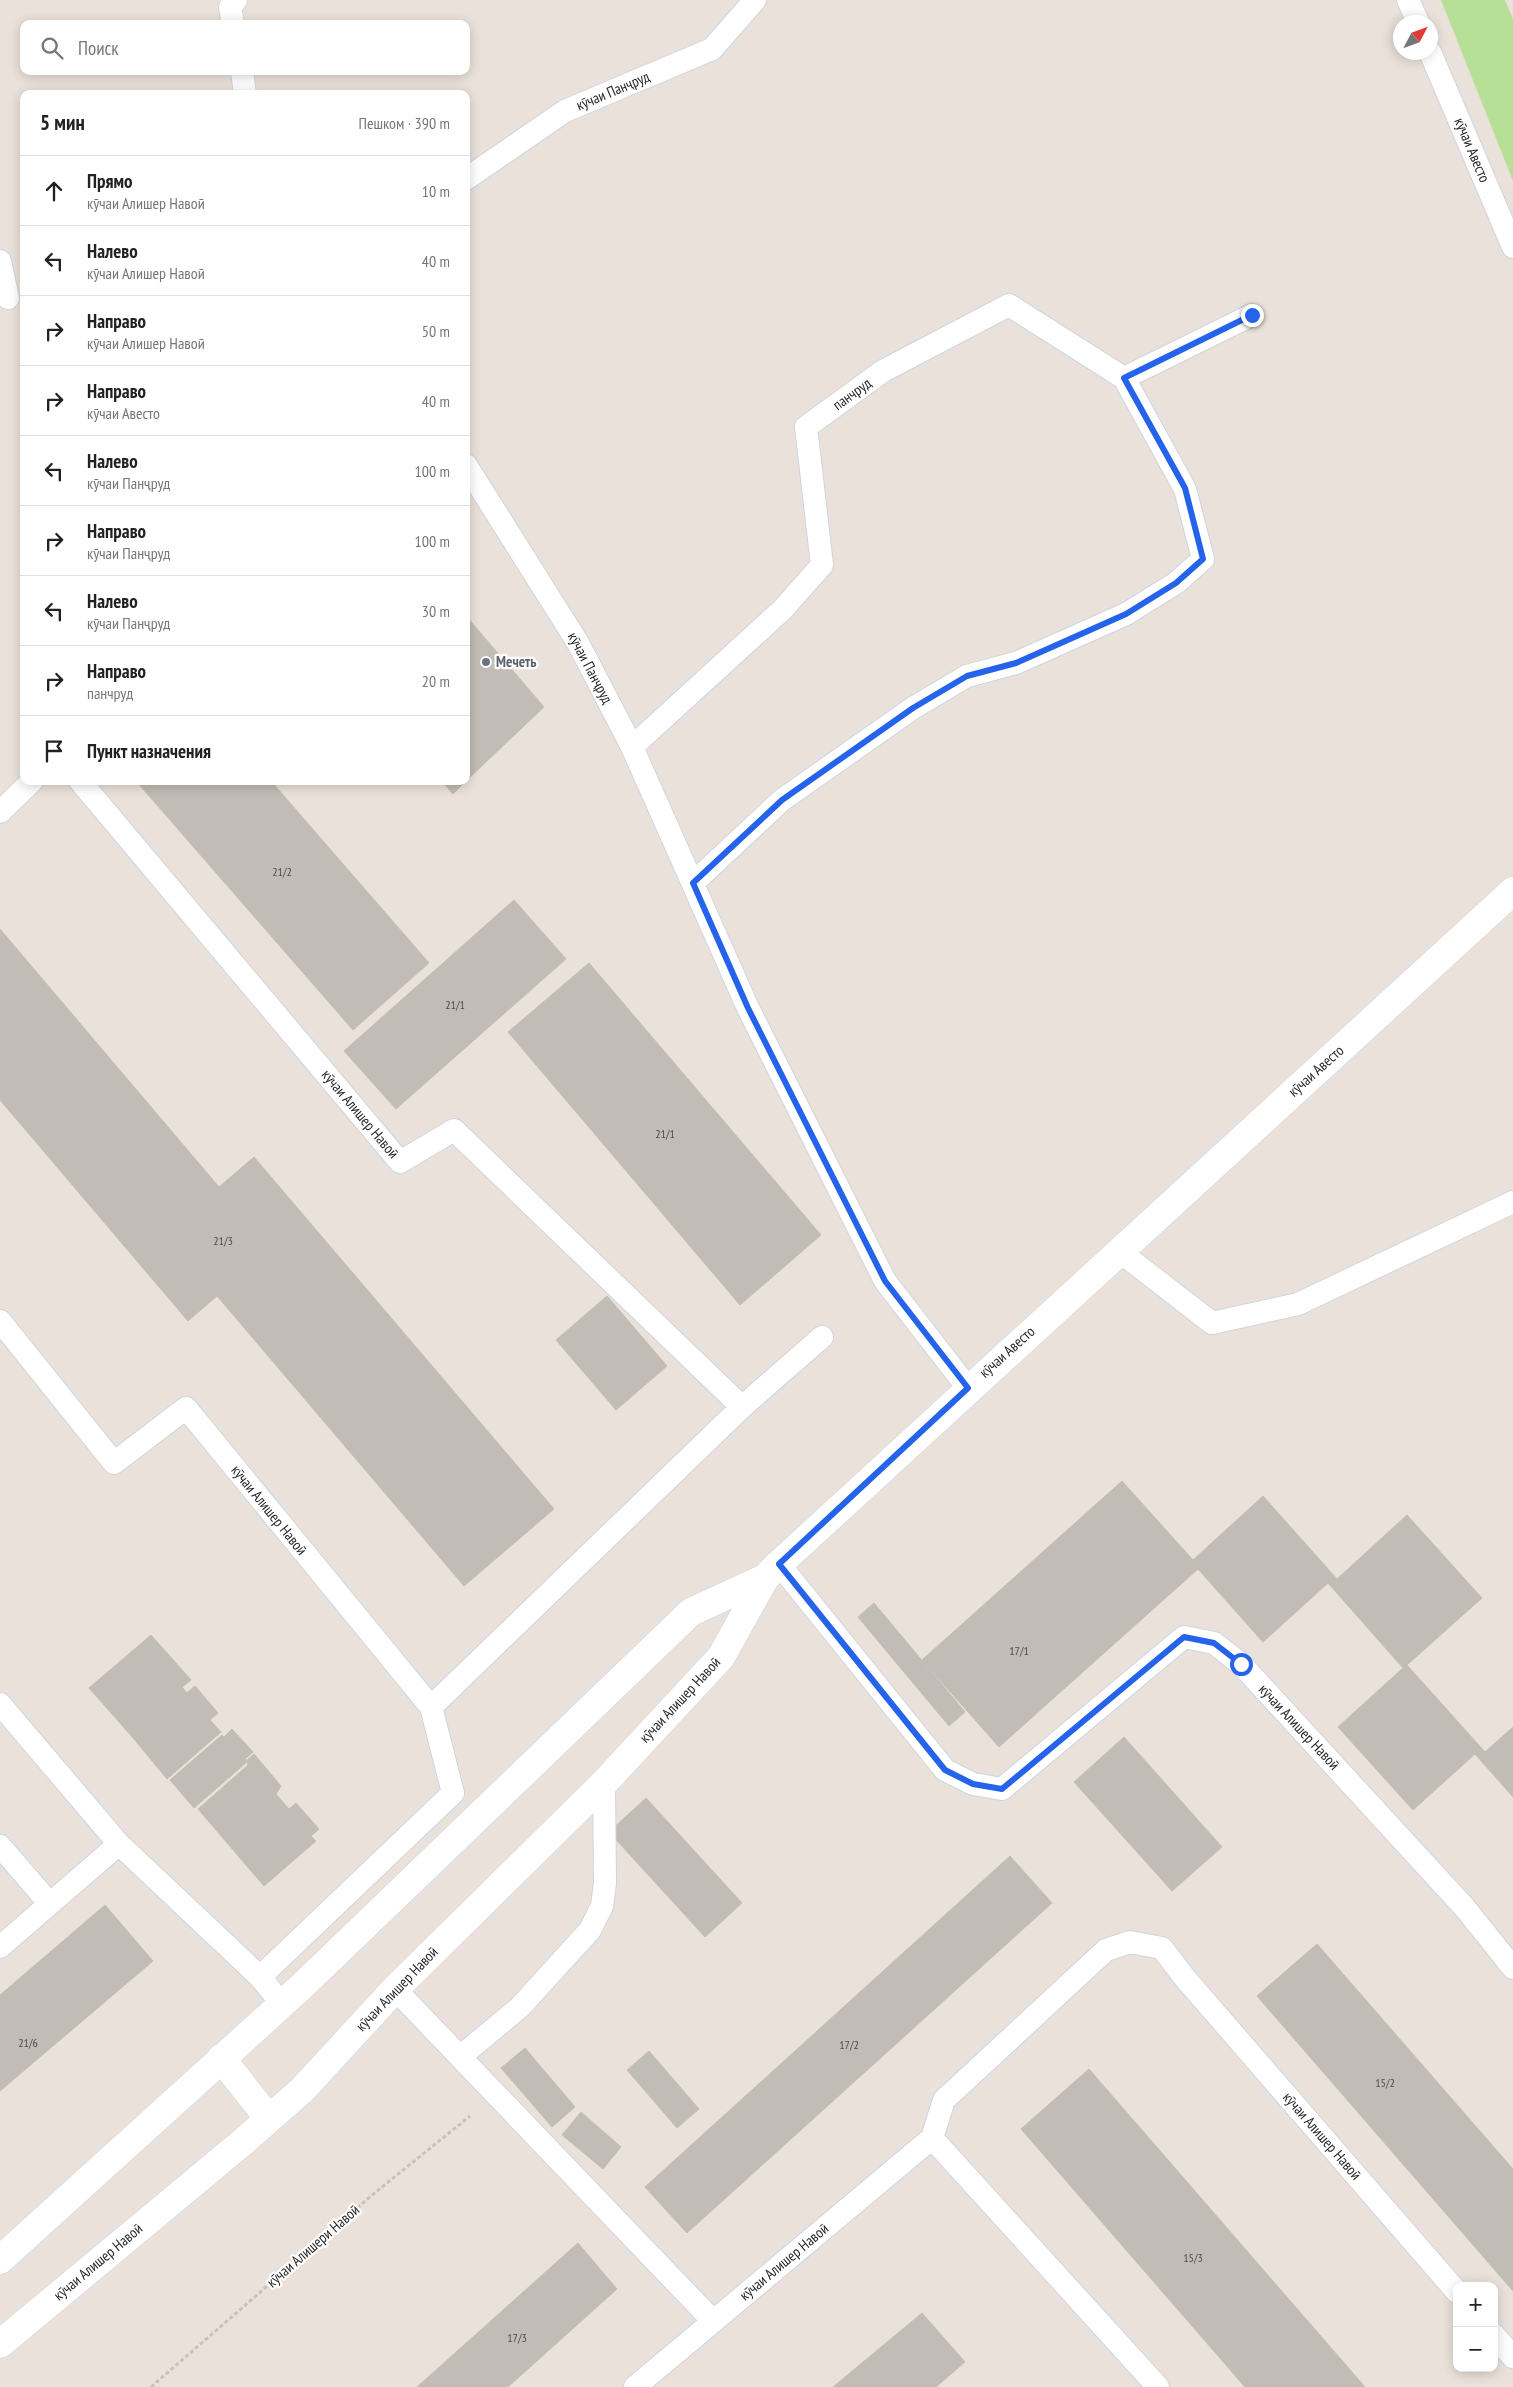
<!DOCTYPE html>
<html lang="ru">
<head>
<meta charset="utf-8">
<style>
	:root { --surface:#fff; --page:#f6f6f6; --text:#222; --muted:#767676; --line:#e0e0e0 }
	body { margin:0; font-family:"PT Sans Narrow",sans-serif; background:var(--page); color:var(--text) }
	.controls { position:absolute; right:15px; bottom:15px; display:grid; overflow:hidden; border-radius:10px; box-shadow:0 2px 12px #0003 }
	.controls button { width:45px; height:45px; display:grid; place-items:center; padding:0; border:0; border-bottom:1px solid var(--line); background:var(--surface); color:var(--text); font:25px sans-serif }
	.compass { position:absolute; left:1393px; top:15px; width:45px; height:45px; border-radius:50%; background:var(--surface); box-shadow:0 2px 12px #0003; rotate:49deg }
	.stop { position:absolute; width:15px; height:15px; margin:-11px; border:4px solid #2563eb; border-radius:50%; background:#fff }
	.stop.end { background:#2563eb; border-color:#fff; box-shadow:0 1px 5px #0008 }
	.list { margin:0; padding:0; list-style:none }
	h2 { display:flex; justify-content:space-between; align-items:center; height:65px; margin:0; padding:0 20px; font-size:21px }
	h2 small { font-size:16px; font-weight:400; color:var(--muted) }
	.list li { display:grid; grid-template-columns:32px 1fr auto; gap:15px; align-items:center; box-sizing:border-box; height:70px; padding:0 20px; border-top:1px solid var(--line) }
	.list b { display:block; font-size:19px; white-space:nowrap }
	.list p { margin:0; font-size:16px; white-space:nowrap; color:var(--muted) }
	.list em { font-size:16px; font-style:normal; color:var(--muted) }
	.icon { flex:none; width:28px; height:28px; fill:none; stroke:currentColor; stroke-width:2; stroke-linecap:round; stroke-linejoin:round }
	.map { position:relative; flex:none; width:1513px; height:2387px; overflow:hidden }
	.search { position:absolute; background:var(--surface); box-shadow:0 2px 12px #0003; left:20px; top:20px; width:450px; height:55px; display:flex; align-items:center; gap:12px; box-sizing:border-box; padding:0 18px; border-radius:10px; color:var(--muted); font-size:19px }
	.panel { position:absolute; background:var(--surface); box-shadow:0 2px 12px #0003; left:20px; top:90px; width:450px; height:695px; border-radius:10px }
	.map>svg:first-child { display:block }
	.green { fill:#b7e097 }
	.building { fill:#c2bcb6; stroke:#c5bdb4 }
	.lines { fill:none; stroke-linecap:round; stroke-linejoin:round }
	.lane-casing { stroke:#cfd4e1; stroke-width:24 }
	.street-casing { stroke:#cfd4e1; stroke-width:29 }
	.path { stroke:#c3c3c3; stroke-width:3; stroke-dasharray:4 2.5; stroke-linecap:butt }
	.lane { stroke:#fff; stroke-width:22 }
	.street { stroke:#fff; stroke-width:28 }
	.route { stroke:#2563eb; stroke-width:6 }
	.worship-dot { fill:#6b7280; stroke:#fff; stroke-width:2 }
	.labels { text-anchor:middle; stroke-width:4.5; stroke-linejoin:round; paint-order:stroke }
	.number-label { font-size:12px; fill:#4e4d4c }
	.street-label { font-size:15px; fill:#282828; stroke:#fff }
	.worship-label { font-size:15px; font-weight:bold; fill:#5b616d; stroke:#fff; text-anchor:start }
</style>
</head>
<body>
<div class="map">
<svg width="1513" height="2387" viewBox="0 0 1513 2387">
	<rect width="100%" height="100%" fill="#eae2da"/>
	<path class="green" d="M1441,0h64l8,19v162z"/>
	<path class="building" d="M466,616l78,91 -78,74z
		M136,781h135l158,182 -76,67z
		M442,781h24l-13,13z
		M514,900l52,59 -170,150 -52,-58z
		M0,929l219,258 35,-30 300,352 -90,77 -247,-290 -29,25 -188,-221z
		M589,963l232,272 -81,70 -232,-273z
		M607,1296l60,70 -51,44 -60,-70z
		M1122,1481l71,79 70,-64 74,83 70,-64 75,83 -75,67 78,87 28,-25v70l-38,-43 -62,56 -75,-83 65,-59 -75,-85 -65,59 -65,-73 -199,178 -77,-87z
		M874,1603l91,109 -16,14 -91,-109z
		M151,1635l40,45 -9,7 5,6 -53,46 -45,-51z
		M195,1686l23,27 -8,7 11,12 -54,47 -33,-40z
		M232,1729l21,23 -8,7 2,3 -53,46 -24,-28 52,-45 2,2z
		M1124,1737l98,110 -50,44 -98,-109z
		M254,1754l27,32 -5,8 13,15 7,-6 23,26 -8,7 5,5 -52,45 -66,-77 50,-44 -1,-5z
		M646,1798l96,105 -37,34 -96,-105z
		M1010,1856l42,47 -365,330 -42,-46z
		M105,1905l48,56 -153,130v-96z
		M1317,1944l196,225v122l-256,-295z
		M525,2048l50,59 -23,20 -51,-59z
		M649,2051l50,58 -22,19 -50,-58z
		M1089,2069l276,318h-120l-224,-258z
		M581,2112l40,35 -18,22 -41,-34z
		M578,2243l39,46 -109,98h-91z
		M922,2313l43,49 -29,25h-103z"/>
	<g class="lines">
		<g class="lane-casing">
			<path id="lane" d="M1408,0l10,22
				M233,24l-3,-17 6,-7
				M1430,52l83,195
				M242,71l3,23
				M466,179l99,-68 147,-62 43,-49
				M0,261l8,37
				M466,465l112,178 54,104 116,261 137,273 83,107
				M632,747l150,-137 40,-45 -16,-138 77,-56 126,-66 115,73 128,-63
				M80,781l320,381 54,-32 288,277
				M0,812l32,-31
				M693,883l89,-83 131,-92 54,-32 49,-13 110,-49 50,-31 27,-24 -18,-70 -61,-111
				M1119,1251l93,72 86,-19 215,-102
				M0,1321l114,142 72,-55 245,299
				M779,1564l166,206 28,14 29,5 182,-152 30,6 27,21 224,244 48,60
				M0,1704l119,140 141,133 22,27
				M0,1846l50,58
				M0,1947l119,-103
				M260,1977l193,-184 -22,-86 311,-300 80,-70
				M395,1989l318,332
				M461,2056l59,-49 70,-77 12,-24 3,-23 -1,-100
				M932,2138l12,-38 162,-150 24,-8 32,6 22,29 273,315
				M1494,2335l19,22
				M635,2387l297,-249 226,249"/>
		</g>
		<g class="street-casing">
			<path id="street" d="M221,2058l48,61
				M0,2260l302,-274 389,-374 74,-34
				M0,2344l244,-203 58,-51 93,-101 209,-206 117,-126 44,-79 14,-14 734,-673"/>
		</g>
		<path class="path" d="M151,2387l220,-191 99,-80"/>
		<use href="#lane" class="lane"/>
		<use href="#street" class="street"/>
	</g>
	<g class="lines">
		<path class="route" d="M1241,1664l-27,-21 -30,-6 -182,152 -29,-5 -28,-14 -166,-206 189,-176 -83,-107 -137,-273 -55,-125 89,-83 131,-92 54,-32 49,-13 110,-49 50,-31 27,-24 -18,-71 -61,-110 128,-63"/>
	</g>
	<circle class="worship-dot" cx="486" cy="662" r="5"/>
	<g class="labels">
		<g class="number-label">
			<text x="282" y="876">21/2</text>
			<text x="455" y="1009">21/1</text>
			<text x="665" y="1138">21/1</text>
			<text x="223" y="1245">21/3</text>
			<text x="1019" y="1655">17/1</text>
			<text x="28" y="2047">21/6</text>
			<text x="849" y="2049">17/2</text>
			<text x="1385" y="2087">15/2</text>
			<text x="1193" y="2262">15/3</text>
			<text x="517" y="2342">17/3</text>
		</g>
		<g class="street-label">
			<text transform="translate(613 91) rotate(-23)" y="5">кӯчаи Панҷруд</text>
			<text transform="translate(1472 150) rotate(67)" y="5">кӯчаи Авесто</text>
			<text transform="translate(852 394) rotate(-36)" y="5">панчруд</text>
			<text transform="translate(590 668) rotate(62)" y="5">кӯчаи Панҷруд</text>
			<text transform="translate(1316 1071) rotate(-42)" y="5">кӯчаи Авесто</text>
			<text transform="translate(360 1114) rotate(50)" y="5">кӯчаи Алишер Навоӣ</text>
			<text transform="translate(1007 1352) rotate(-42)" y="5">кӯчаи Авесто</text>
			<text transform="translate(269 1510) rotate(51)" y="5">кӯчаи Алишер Навоӣ</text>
			<text transform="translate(680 1700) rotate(-47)" y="5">кӯчаи Алишер Навоӣ</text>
			<text transform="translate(1299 1727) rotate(47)" y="5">кӯчаи Алишер Навоӣ</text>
			<text transform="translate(397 1989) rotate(-46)" y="5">кӯчаи Алишер Навоӣ</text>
			<text transform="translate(1322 2136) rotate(49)" y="5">кӯчаи Алишер Навоӣ</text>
			<text transform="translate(313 2246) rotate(-41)" y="5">кӯчаи Алишери Навоӣ</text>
			<text transform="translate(98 2262) rotate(-40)" y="5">кӯчаи Алишер Навоӣ</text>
			<text transform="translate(784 2262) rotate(-40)" y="5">кӯчаи Алишер Навоӣ</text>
		</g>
		<g class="worship-label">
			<text x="496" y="667">Мечеть</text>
		</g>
	</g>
</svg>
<div class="controls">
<button>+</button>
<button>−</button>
</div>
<svg class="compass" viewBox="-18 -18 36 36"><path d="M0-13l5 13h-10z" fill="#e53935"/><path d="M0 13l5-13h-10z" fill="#767676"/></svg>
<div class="stop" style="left:1241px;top:1664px"></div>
<div class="stop end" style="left:1252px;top:315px"></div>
<div class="search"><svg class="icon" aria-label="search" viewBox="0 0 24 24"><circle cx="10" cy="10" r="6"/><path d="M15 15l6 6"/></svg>Поиск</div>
<section class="panel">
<h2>5 мин<small>Пешком · 390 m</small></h2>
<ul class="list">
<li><svg class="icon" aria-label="ahead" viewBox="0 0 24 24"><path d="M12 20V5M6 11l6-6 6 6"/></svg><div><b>Прямо</b><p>кӯчаи Алишер Навоӣ</p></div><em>10 m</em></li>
<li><svg class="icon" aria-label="left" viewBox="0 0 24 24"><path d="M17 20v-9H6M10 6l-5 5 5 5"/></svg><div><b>Налево</b><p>кӯчаи Алишер Навоӣ</p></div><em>40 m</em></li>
<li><svg class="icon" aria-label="right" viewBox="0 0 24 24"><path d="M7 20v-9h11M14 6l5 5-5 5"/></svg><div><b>Направо</b><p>кӯчаи Алишер Навоӣ</p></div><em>50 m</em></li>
<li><svg class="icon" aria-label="right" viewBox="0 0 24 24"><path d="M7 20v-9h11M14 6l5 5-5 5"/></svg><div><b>Направо</b><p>кӯчаи Авесто</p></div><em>40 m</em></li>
<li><svg class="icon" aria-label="left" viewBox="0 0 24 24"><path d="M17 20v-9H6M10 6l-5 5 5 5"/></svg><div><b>Налево</b><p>кӯчаи Панҷруд</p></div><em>100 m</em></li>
<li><svg class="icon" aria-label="right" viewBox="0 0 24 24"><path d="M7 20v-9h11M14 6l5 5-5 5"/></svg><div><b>Направо</b><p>кӯчаи Панҷруд</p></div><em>100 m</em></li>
<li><svg class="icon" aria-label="left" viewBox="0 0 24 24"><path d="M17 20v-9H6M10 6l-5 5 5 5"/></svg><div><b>Налево</b><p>кӯчаи Панҷруд</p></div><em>30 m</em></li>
<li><svg class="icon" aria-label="right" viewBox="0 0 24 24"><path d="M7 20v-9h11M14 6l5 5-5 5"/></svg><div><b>Направо</b><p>панчруд</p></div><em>20 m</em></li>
<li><svg class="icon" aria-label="arrive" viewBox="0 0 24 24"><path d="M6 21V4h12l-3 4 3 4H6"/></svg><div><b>Пункт назначения</b></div></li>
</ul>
</section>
</div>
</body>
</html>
